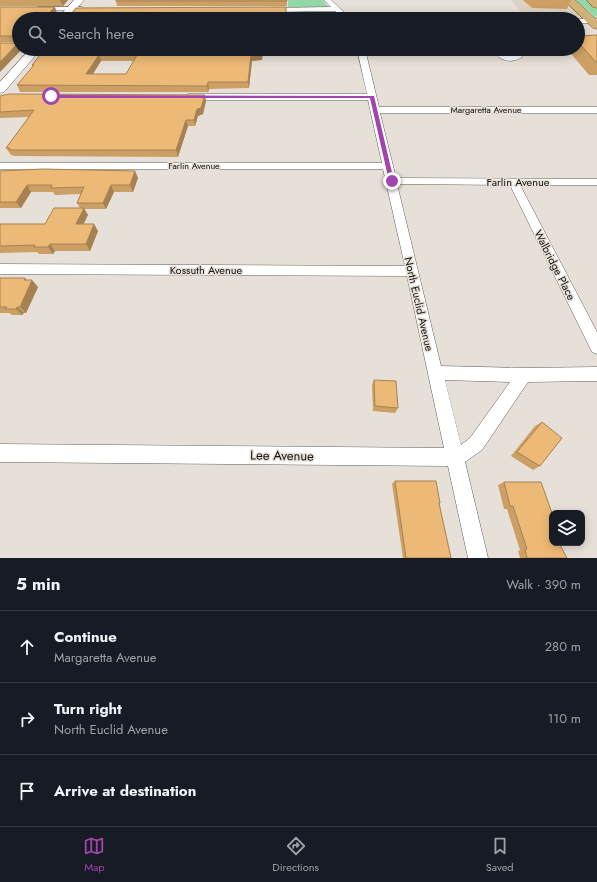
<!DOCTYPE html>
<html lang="en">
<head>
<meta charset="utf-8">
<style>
	:root { --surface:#171b24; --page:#20242c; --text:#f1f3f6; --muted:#9ea1a6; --line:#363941; --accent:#a244ad }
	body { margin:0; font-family:Jost,sans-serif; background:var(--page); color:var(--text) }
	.controls { position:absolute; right:12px; bottom:12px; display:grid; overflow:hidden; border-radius:8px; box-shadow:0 2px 10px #0003 }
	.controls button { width:36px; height:36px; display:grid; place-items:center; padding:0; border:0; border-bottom:1px solid var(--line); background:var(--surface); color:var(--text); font:20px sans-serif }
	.stop { position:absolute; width:12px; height:12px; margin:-9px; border:3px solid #a244ad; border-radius:50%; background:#fff }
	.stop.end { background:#a244ad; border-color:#fff; box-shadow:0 1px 4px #0008 }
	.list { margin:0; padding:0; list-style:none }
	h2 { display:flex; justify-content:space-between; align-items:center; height:52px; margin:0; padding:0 16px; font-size:17px }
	h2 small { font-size:13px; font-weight:400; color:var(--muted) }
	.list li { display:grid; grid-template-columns:26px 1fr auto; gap:12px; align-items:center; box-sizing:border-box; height:72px; padding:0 16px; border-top:1px solid var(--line) }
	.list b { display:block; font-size:15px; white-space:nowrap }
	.list p { margin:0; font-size:13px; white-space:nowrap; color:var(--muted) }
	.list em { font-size:13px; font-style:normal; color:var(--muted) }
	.icon { flex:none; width:22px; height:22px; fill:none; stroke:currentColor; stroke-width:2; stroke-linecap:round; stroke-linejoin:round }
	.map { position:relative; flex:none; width:597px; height:558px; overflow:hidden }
	.search { position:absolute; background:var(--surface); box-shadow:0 2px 10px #0003; left:12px; right:12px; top:12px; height:44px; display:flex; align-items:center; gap:10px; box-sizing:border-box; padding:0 14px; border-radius:22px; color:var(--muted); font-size:15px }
	.sheet { height:268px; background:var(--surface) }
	nav { display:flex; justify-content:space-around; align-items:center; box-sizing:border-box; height:56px; border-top:1px solid var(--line); background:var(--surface); font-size:11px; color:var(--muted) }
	nav a { display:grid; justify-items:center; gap:2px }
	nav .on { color:var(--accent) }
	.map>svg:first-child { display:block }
	.built { fill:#ded2c4 }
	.green { fill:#92d7a7 }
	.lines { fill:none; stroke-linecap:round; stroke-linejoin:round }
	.street-casing { stroke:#656059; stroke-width:1 }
	.secondary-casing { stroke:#656059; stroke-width:1 }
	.primary-casing { stroke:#7c5a1a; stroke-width:1 }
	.street { fill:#fff; fill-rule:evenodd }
	.secondary { fill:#fff; fill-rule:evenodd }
	.primary { fill:#d1b379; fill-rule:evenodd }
	.wall { fill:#cc9f65; fill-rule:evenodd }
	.shaded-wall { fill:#a68253 }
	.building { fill:#edb976; stroke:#a68253; fill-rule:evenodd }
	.route { fill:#a244ad }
	.labels { text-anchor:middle; stroke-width:3; stroke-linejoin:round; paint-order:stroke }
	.far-street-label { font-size:9px; fill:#151310; stroke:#e7e0d8 }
	.street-label { font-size:11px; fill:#151310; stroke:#e7e0d8 }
	.near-street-label { font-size:13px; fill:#151310; stroke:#e7e0d8 }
</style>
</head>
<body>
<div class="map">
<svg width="597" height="558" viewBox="0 0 597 558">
	<rect width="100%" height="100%" fill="#e7e0d8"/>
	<path class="built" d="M511,0h54l18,15 -7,3 -49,1z"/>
	<path class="green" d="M288,0h34l7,7h-41z
		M575,0h11l11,8v10z"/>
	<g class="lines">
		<g class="street-casing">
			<path id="street" d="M324,0h7l20,19h-7l-9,-8 -65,1 -3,-2 3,-2 61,-1z
				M82,7l3,2 -1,1 -46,1 -3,-2 3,-2z
				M578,19h19v4h-19z
				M357,49h8l14,58h218v6h-217l16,65 201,1v6h-77l77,147v22l-5,-2 -82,-167 -113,-1 44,182 83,2 73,-1v14l-69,1 -46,68 -17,12 23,96h-20l-20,-92 -448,-4v-18l444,4 -37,-172 -407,-2v-10l405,2 -22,-97h-383v-6h382l-14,-63h-180l-4,-3 4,-3h179zM445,380l65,2 -40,56 -9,7z
				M507,49l12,3 3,5c-8,6 -20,5 -26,-3l3,-4zM508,53l5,3h1h-6l-4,-2z"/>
		</g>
		<g class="secondary-casing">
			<path id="secondary" d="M74,0h10l-17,19h-10z
				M30,49h11l-37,43 -4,1v-11z"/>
		</g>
		<g class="primary-casing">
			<path id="primary" d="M564,0h11l22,20v9l-4,-1z
				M587,0h10v8l-4,-1z"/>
		</g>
		<use href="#street" class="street"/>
		<use href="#secondary" class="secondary"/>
		<use href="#primary" class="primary"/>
	</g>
	<path class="wall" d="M0,0h68l-5,6h-63z
		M287,0v6h-170l-1,-5z
		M523,0h48l-4,9 -35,-1z
		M0,7l57,6 -38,36h3l-22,23 16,-30h-16z
		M286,7v12h-219z
		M597,35v40h-8l-22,-26h11v-13h19z
		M45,49h218l-1,11 -10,1 -3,27 -40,1 -1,3h-188l-3,-7 16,-18 -1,-2zM101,61h33l-8,13h-33z
		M0,96l206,5 -3,13 -5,2 -3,10h-7l-10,31 -165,-1 -1,-1h-1l-5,-7 23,-31 -29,1z
		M0,171h135l3,7 -5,14h-19l-8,17h-22l4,6 -5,9 15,7 -8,20h-35l-2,3h-14l-2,-2 -37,1v-29h45l35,-16 -3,-5 4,-9 -26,1 -2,-3h-22l-10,16h-21z
		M0,278l27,2 11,7 -12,26h-2l-2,2h-10l-3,-2h-9z
		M374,380l24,28 -3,5 -22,-2 -1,-26z
		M542,422l-2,44 -7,4 -22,-14 24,-30z
		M395,481l45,22 -1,1 12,54h-48l-11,-74z
		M504,482l48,61 15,15h-47l-2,-7 2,-1 -13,-41h-3l-6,-24z"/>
	<path class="shaded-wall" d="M60,0h8l-5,6z
		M55,7l2,6 -6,6h-8z
		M19,42v7h3l-22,23v-10z
		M262,49h1l-1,11 -10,1 -3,27 -1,-6 3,-27z
		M99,55l2,6 -12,19 -3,-6z
		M208,82l1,7 -1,3 -1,-6z
		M205,95l1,6 -3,13 -5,2 -3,10 -1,-6 3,-11z
		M186,120l2,6 -10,31 -2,-7z
		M135,171l3,7 -5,14 -3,-7z
		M27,185l4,7 -10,16 -5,-6z
		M111,185l3,7 -8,17 -3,-6z
		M84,208l4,7 -8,16 -4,-7z
		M94,224l4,7 -8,20 -4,-7z
		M50,244l5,7 -2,3 -5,-7z
		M25,278l5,6 2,-4 6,7 -12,26 -6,-6 4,-27z
		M17,307l7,6 -2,2 -6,-6z"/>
	<path class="building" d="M116,0h171v1h-171z
		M0,7h55l-12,12h-24v23l-19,20v-19h16l1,-5 -1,-2h-16z
		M286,7v8l-10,1v3h-209l9,-11z
		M597,35v27h-1l-18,-20v-6z
		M45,49h217v5l-11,1 -3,27h-40l-1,4 -190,-1 17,-20h-2zM99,55h38l-11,19h-40z
		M9,94l196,1 -4,13 -4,1 -3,11h-8l-10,30h-167l1,-2h-4l28,-38 -34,2v-16z
		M43,169l92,2 -5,14h-19l-8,18h-26l7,-16 -33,1 1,-3h-25l-11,17h-16v-31z
		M54,208h30l-8,16h18l-8,20h-36l-2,3h-14l1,-2 -35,1v-22h45z
		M0,278h25l-1,2h8l-12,27h-3l-1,2h-11l2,-2h-7z
		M374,380l22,1 2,27 -23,-2z
		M542,422l20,16 -22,28 -23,-14z
		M395,481h41l4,22h-1l12,55h-45z
		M504,482h37l11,31v30h7l8,15h-40l-2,-9h2l-14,-43h-3z"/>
	<path class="route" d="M49,95l325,1 20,85 -2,2 -3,-2 -19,-83h-319z"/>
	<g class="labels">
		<g class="far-street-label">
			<text x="486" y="113">Margaretta Avenue</text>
			<text x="194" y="169">Farlin Avenue</text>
		</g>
		<g class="street-label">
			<text x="518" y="186">Farlin Avenue</text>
			<text transform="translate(555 265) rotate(63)" y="4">Walbridge Place</text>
			<text x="206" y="274">Kossuth Avenue</text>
			<text transform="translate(419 304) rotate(77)" y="4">North Euclid Avenue</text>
		</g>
		<g class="near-street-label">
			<text transform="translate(282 455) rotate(1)" y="5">Lee Avenue</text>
		</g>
	</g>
</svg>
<div class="controls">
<button><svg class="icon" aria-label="layers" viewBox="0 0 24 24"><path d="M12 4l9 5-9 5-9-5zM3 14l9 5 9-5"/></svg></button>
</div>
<div class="stop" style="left:51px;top:96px"></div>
<div class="stop end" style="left:392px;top:181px"></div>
<div class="search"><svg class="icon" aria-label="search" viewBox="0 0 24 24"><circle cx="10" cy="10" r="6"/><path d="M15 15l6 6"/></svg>Search here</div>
</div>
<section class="sheet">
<h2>5 min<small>Walk · 390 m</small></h2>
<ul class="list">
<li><svg class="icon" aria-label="ahead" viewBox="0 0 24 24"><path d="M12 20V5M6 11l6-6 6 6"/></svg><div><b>Continue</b><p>Margaretta Avenue</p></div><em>280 m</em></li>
<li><svg class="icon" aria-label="right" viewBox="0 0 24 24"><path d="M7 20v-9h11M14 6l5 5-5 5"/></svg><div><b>Turn right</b><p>North Euclid Avenue</p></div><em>110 m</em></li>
<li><svg class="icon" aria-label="arrive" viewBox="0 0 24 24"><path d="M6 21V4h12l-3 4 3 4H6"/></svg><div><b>Arrive at destination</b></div></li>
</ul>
</section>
<nav>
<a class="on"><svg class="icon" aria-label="map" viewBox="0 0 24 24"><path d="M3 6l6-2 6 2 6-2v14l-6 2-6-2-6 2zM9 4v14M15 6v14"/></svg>Map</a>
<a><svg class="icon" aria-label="directions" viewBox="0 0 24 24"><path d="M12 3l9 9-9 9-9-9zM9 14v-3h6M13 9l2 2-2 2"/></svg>Directions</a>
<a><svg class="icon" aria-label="saved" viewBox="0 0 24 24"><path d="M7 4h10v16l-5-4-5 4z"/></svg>Saved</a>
</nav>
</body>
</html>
